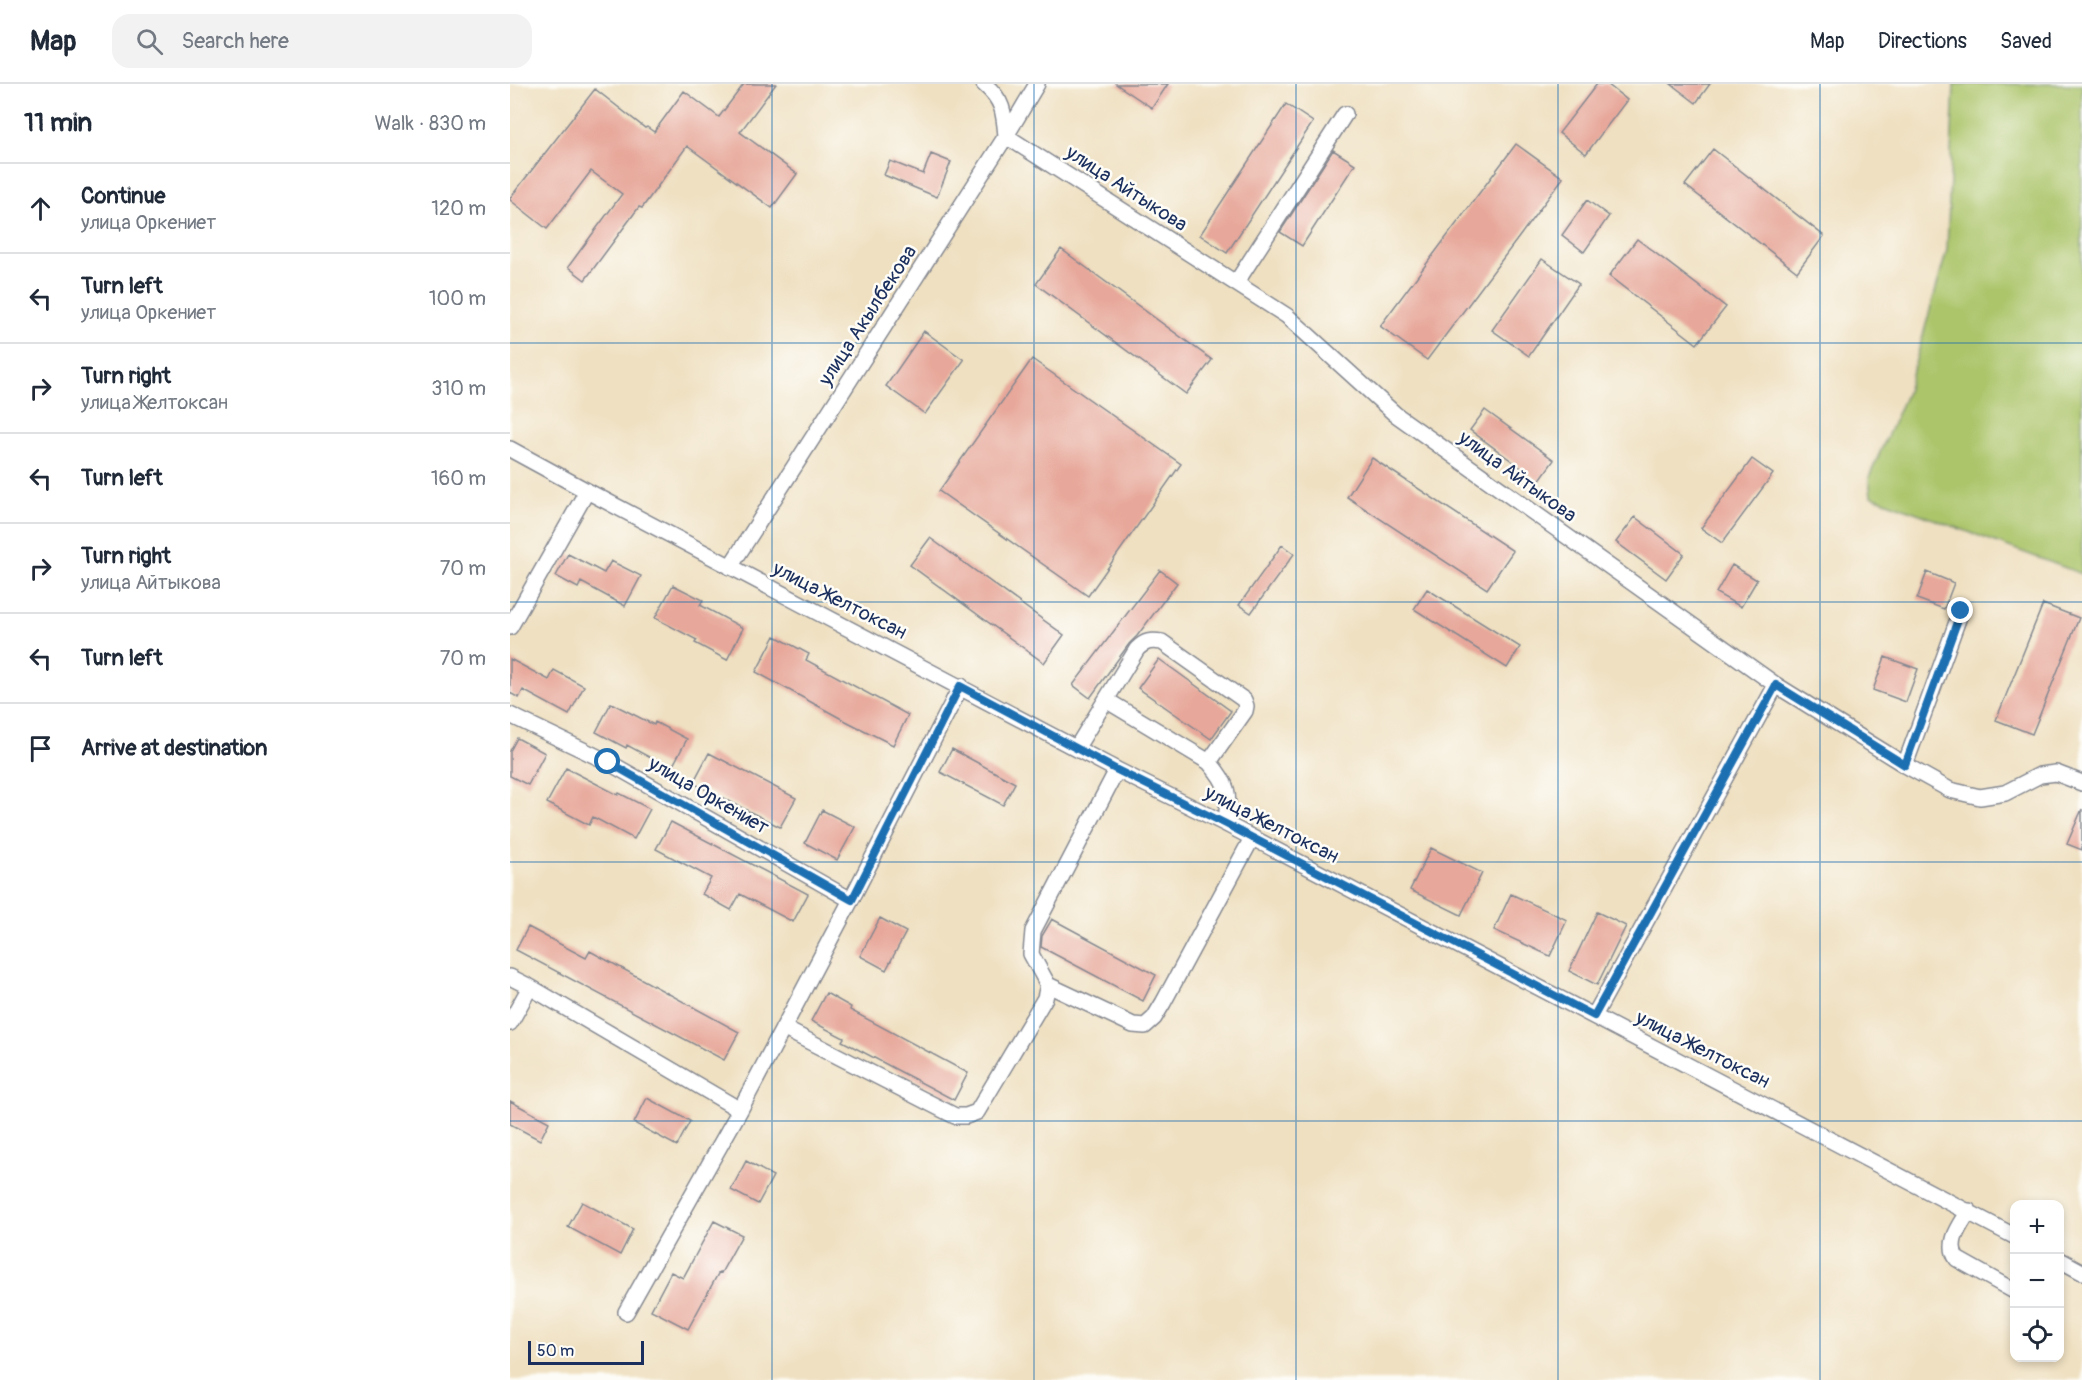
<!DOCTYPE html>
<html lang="en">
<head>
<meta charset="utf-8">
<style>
	:root { --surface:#fff; --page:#f2f2f3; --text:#1f2937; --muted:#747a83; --line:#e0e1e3 }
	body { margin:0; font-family:Pangolin,sans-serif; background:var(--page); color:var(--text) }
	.controls { position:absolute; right:18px; bottom:18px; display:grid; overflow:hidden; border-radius:12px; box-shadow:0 3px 9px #0003 }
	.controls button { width:54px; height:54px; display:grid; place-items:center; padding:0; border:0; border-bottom:2px solid var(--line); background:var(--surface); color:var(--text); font:30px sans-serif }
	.scale { position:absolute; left:18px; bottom:15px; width:116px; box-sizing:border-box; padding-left:6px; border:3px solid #1b2f5e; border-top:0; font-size:16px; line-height:21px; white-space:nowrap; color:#1b2f5e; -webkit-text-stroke:4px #fdfcf7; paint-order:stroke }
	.stop { position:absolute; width:18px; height:18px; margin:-14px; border:4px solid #1f6fb2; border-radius:50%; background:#fff }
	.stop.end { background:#1f6fb2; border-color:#fff; box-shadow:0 2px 6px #0008 }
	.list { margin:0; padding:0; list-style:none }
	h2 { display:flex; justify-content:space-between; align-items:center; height:78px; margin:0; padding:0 24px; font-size:26px }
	h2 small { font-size:20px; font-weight:400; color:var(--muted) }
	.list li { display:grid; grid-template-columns:39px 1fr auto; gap:18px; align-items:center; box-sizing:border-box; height:90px; padding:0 24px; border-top:2px solid var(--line) }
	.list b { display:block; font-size:22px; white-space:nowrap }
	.list p { margin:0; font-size:20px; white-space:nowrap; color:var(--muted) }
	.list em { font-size:20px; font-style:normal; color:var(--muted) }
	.icon { flex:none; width:33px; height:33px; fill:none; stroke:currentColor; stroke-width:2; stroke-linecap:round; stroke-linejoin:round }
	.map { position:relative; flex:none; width:1572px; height:1296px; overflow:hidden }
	header { display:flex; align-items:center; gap:36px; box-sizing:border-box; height:84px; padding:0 30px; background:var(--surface); border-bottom:2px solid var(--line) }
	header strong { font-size:28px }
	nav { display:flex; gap:33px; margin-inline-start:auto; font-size:21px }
	.search { width:420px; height:54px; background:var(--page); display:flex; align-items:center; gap:15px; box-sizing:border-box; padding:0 21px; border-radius:18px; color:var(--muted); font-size:22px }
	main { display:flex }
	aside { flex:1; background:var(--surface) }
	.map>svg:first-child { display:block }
	.green { fill:#acc56b; stroke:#647a64; stroke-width:1.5 }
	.building { fill:#e7a79a }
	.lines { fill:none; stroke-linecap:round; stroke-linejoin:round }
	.minor-casing { stroke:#858890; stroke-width:18 }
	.minor { stroke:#fff; stroke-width:15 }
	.route { stroke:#1f6fb2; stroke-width:8 }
	.grid { fill:none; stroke:#1f6fb2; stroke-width:1.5; stroke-opacity:0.55 }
	.labels { text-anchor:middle; stroke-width:5; stroke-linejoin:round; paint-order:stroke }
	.street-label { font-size:20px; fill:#1b2f5e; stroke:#fdfcf7 }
</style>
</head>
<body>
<header>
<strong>Map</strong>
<div class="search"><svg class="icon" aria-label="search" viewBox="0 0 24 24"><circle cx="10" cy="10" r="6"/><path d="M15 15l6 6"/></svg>Search here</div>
<nav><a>Map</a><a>Directions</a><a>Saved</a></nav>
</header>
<main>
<aside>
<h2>11 min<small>Walk · 830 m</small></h2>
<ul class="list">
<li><svg class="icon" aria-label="ahead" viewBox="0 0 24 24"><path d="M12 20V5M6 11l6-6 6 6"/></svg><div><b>Continue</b><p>улица Оркениет</p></div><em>120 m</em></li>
<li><svg class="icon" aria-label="left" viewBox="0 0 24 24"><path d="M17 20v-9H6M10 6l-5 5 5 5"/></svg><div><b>Turn left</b><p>улица Оркениет</p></div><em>100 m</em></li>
<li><svg class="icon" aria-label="right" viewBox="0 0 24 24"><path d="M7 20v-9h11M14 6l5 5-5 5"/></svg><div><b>Turn right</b><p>улица Желтоксан</p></div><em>310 m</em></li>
<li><svg class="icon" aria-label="left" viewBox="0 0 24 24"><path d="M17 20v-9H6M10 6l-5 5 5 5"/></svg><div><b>Turn left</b></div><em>160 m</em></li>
<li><svg class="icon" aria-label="right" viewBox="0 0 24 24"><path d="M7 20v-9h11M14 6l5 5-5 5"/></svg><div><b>Turn right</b><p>улица Айтыкова</p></div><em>70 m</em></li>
<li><svg class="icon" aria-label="left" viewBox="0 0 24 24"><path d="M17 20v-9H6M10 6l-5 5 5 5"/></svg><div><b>Turn left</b></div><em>70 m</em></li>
<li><svg class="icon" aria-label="arrive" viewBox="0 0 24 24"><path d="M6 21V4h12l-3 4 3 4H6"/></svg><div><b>Arrive at destination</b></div></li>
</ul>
</aside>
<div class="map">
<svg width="1572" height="1296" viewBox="0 0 1572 1296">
	<rect width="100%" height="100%" fill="#fdfcf7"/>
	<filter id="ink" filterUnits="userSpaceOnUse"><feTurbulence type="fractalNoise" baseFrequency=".0167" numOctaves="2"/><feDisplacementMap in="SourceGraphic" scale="12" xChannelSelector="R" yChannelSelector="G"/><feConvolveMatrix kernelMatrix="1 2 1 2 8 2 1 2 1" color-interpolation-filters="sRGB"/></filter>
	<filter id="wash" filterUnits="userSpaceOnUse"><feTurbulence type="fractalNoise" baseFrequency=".008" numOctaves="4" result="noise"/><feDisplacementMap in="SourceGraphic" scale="24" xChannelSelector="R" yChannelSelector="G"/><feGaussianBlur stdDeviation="1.35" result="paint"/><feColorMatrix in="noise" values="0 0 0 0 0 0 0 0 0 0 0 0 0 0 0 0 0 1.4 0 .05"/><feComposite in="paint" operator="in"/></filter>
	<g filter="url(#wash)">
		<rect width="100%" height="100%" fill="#efe0c1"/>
		<path class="green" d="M1444,0h128v490l-211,-78 -2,-19 38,-85 40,-142z"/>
		<g id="blocks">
			<path class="building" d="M234,0h32l-36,48 57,42 -25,34 -85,-62 -45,62 -3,-1 -54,73 -17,-13 54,-73 -31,-23 -44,58 -37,-29v-2l85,-109 50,39 2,-1 7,5 30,-41 35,26z
				M606,0h52l-16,24z
				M1087,0h10l20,16 -41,54 -27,-21z
				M1161,0h39l-14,19z
				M776,20l27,18 -86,131 -27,-18z
				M1006,60l47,34 -136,182 -47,-34z
				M1203,65l111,87 -27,36 -112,-87z
				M823,66l22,14 -53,82 -22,-14z
				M421,70l20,8 -14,35 -53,-22 6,-14 33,13z
				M1077,116l22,16 -25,36 -22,-17z
				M1127,155l89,68 -29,37 -88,-68z
				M551,165l151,111 -26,34 -150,-110z
				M1032,175l37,25 -50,72 -37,-26z
				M414,247l40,29 -39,54 -39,-28z
				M522,275l149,105 -93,132 -149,-105z
				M975,326l69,50 -15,21 -69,-51z
				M862,374l141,93 -26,38 -140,-92z
				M1242,375l21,15 -51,69 -21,-15z
				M1125,433l49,37 -18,25 -50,-37z
				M420,454l134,97 -20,28 -134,-98z
				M772,461l12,9 -43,59 -12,-8z
				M58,470l36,19 7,-12 30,15 -16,30 -44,-24 -3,6 -22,-12z
				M1222,481l25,15 -16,27 -25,-14z
				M650,486l17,13 -40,53 -8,8 -39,54 -17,-13z
				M1417,488l27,11 -10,26 -27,-10z
				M163,501l30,15 -3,5 43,23 -16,32 -32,-17 2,-3 -42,-22z
				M917,505l93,58 -13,21 -93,-59z
				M1533,520l36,14 -47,116 -36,-14z
				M265,552l34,18 -3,6 102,55 -15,30 -53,-27 -84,-46z
				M1375,573l33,12 -12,33 -33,-12z
				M0,575l39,21 5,-10 30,16 -15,29 -46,-25 -4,8 -9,-5z
				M649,575l72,52 -20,28 -73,-51z
				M101,619l43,22 1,-3 32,17 -16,30 -44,-24 -1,3 -30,-16z
				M7,654l28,15 -17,32 -18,-9v-25z
				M442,665l63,34 -12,22 -63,-33z
				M199,669l87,45 -16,29 -87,-44z
				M56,684l52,27 1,-2 31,16 -16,30 -41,-22 -4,8 -42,-22z
				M1572,725v41l-15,-6z
				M312,726l33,17 -18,33 -32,-17z
				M161,738l137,72 -15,28 -53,-28 -9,16 -29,-16 9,-16 -55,-29z
				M921,764l51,25 -21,42 -51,-25z
				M1001,810l56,26 -17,36 -56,-26z
				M1087,828l29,14 -29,59 -28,-14z
				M370,834l26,14 -20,38 -26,-14z
				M542,835l104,56 -13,26 -102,-54 1,-11z
				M18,843l58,31 4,-7 149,81 -15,28 -208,-110z
				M316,909l25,14 -1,3 118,63 -14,27 -112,-59 2,-3 -33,-17z
				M137,1014l43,23 -13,25 -43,-23z
				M0,1017l39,21 -9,18 -30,-16z
				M236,1077l27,15 -15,28 -27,-14z
				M72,1118l51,27 -13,26 -52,-28z
				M204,1137l28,14 -21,38 -2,-1 -31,57 -37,-19 20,-38 12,6z"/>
		</g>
	</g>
	<g filter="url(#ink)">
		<use href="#blocks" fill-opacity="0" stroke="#858890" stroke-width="1.5"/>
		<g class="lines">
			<g class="minor-casing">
				<path id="minor" d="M474,0c19,16 20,28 22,52l281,180 108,98 381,271 129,80 45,25 30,7 25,-4 35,-18 16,-2 26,10
					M726,199l109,-169
					M0,365l77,42 530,279 109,54 788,412
					M220,483l276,-431 31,-52
					M0,543l77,-136
					M596,616l103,62
					M0,631l98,47 243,138
					M567,663l60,-98c8,-8 14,-9 25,-7l82,58 2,6 -1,5 -36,51c21,24 20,31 17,62
					M1395,681l56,-154
					M0,893l20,10 210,123
					M538,901l85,40 12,1 9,-8 9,-15 89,-165
					M1084,932l182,-331
					M0,939l20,-36
					M273,944l172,88h11l11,-4 68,-114 3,-13 -17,-31 2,-23 84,-161
					M1459,1127c-9,15 -23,32 -12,48l57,32
					M1550,1176l22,12
					M116,1228l114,-202 111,-210 110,-214"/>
			</g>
			<use href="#minor" class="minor"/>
		</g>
	</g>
	<g class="lines" filter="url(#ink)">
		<path class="route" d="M98,678l244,138 108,-214 157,84 109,54 368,192 182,-331 129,80 56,-154"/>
	</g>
	<path class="grid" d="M262,0v1296M524,0v1296M786,0v1296M1048,0v1296M1310,0v1296M0,259h1572M0,518h1572M0,778h1572M0,1037h1572"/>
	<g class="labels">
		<g class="street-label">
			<text transform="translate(617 104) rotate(33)" y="7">улица Айтыкова</text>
			<text transform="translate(357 231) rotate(-57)" y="7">улица Акылбекова</text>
			<text transform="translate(1008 392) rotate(36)" y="7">улица Айтыкова</text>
			<text transform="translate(330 516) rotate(27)" y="7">улица Желтоксан</text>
			<text transform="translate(199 711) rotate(30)" y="7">улица Оркениет</text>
			<text transform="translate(762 740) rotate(27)" y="7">улица Желтоксан</text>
			<text transform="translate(1193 965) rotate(27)" y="7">улица Желтоксан</text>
		</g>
	</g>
</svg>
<div class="controls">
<button>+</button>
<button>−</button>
<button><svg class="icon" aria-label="locate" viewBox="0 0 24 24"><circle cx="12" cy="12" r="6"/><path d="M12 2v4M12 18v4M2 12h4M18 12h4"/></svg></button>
</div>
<div class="scale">50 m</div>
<div class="stop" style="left:98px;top:678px"></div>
<div class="stop end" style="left:1451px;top:527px"></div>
</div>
</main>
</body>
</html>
